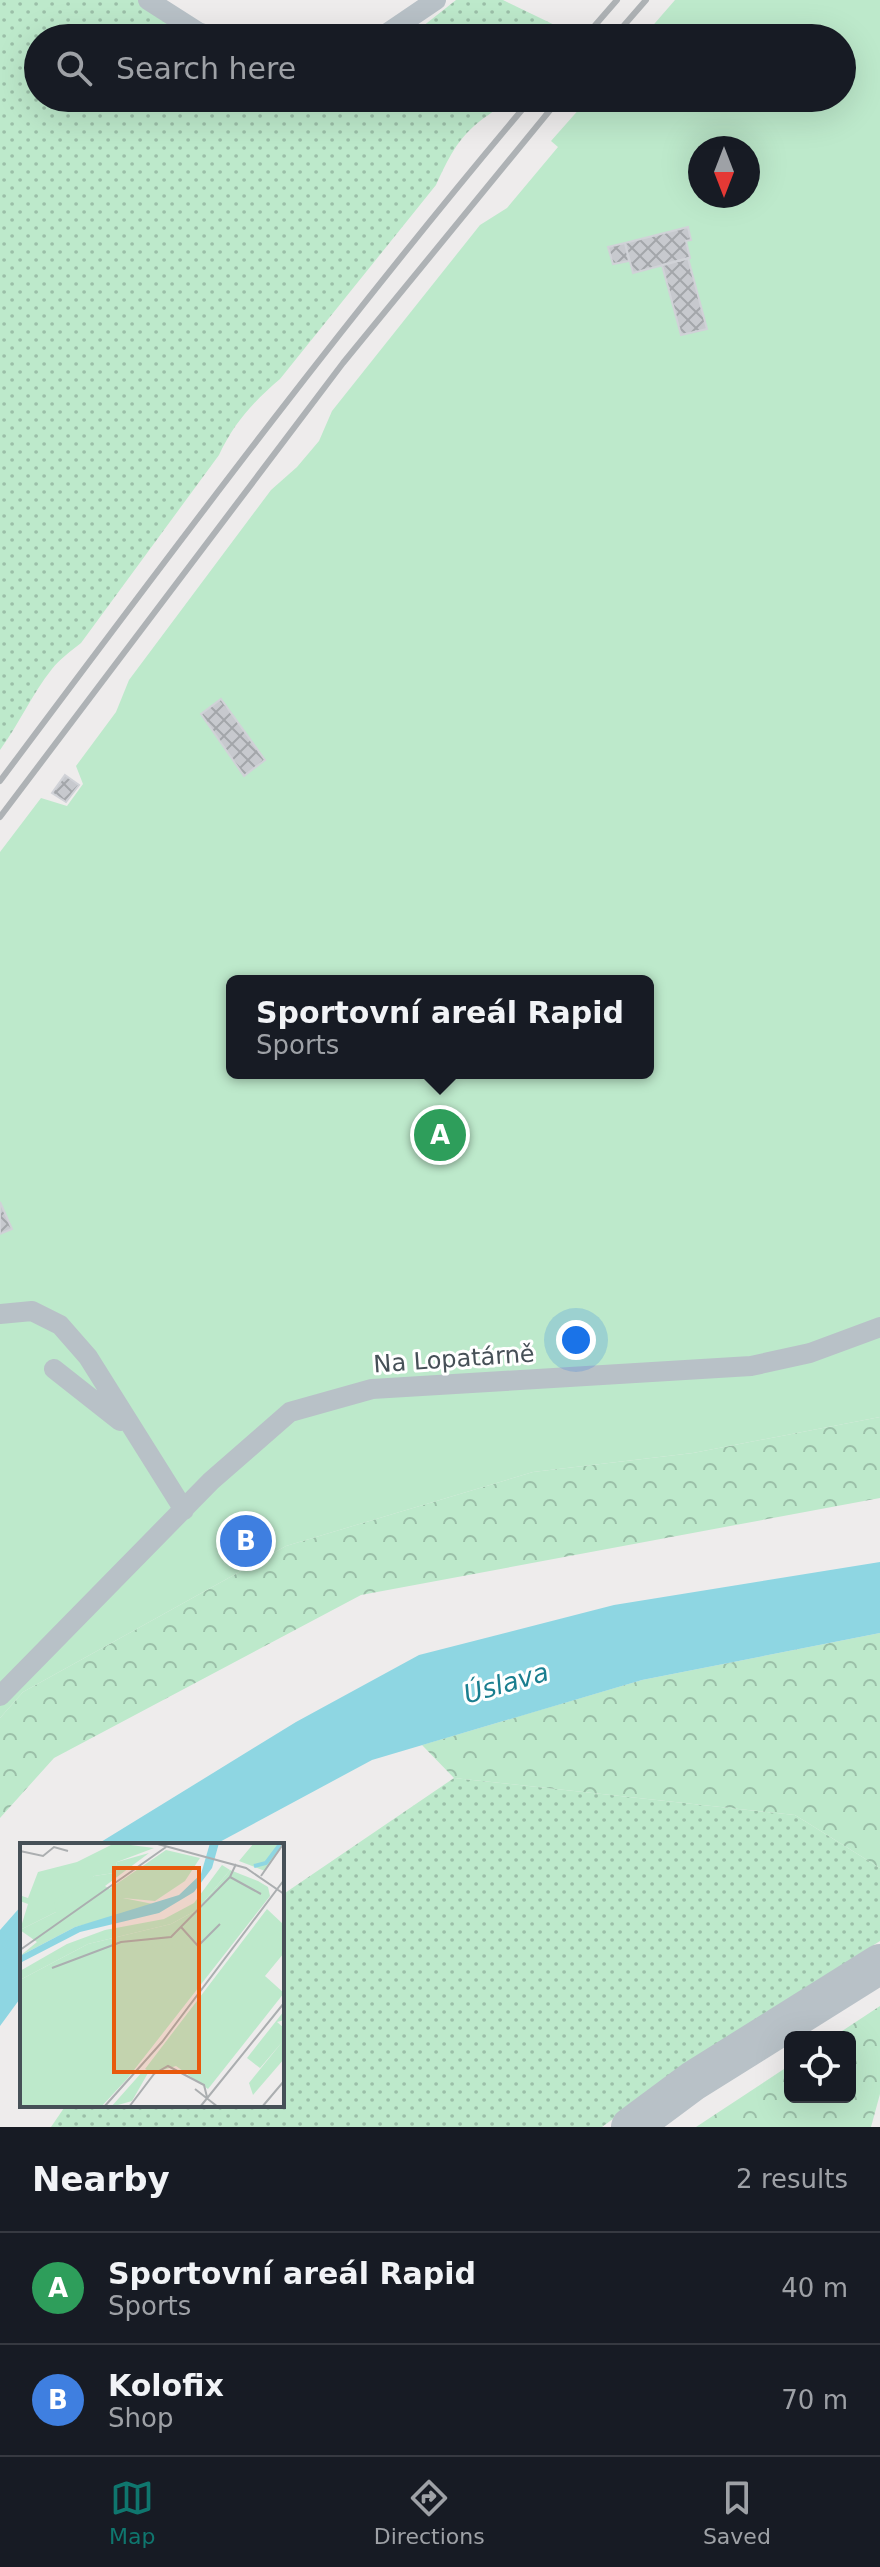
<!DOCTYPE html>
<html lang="en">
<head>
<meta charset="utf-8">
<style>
	:root { --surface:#171b24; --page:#20242c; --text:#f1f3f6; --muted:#9ea1a6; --line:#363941; --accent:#0f766e }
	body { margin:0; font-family:"DejaVu Sans",sans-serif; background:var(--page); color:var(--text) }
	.controls { position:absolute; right:24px; bottom:24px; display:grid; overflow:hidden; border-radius:12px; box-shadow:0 8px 32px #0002 }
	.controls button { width:72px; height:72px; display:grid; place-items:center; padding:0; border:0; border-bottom:2px solid var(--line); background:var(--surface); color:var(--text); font:40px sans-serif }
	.compass { position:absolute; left:688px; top:136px; width:72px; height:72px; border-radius:50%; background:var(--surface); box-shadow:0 8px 32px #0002; rotate:180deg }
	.you { position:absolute; left:576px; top:1340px; width:28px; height:28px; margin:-20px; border:6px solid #fff; border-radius:50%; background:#1a73e8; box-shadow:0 0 0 12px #1a73e833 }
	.badge { display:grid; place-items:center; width:52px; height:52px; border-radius:50%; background:var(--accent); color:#fff; font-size:26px; font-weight:700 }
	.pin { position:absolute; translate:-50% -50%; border:4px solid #fff; box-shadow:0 2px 8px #0006 }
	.popup { position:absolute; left:226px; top:975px; width:428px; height:104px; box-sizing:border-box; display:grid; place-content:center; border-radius:12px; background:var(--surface); filter:drop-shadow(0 2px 6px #0005); font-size:26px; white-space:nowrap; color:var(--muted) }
	.popup b { font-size:30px; color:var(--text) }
	.popup::after { content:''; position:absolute; left:50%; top:100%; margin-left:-16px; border:16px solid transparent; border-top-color:var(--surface) }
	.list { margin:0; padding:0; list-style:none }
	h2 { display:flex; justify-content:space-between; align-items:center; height:104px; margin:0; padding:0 32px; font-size:34px }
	h2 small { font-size:26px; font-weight:400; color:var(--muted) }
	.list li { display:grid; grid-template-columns:52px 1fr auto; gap:24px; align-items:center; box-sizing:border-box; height:112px; padding:0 32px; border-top:2px solid var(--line) }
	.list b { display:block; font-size:30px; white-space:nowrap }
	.list p { margin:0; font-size:26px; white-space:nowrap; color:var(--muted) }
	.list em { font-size:26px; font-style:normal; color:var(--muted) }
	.icon { flex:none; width:44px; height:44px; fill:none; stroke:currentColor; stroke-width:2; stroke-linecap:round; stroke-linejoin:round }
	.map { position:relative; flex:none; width:880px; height:2127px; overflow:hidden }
	.search { position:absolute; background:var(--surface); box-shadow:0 8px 32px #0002; left:24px; right:24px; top:24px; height:88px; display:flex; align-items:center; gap:20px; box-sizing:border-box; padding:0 28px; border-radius:44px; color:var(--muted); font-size:30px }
	.sheet { height:328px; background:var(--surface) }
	nav { display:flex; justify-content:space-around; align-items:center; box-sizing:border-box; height:112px; border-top:2px solid var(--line); background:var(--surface); font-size:22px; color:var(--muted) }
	nav a { display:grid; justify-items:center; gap:4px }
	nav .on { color:var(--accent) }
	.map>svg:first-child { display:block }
	.grass { fill:url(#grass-dots) }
	.forest { fill:url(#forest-crowns) }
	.garden { fill:#bde9cb; fill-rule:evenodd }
	.water { fill:#8ed6e2 }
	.building { fill:url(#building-cross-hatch); stroke:#d0d2d7; stroke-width:2 }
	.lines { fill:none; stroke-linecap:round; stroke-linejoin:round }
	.lane { stroke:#b8c1c7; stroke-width:20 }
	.street { stroke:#b8c1c7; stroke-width:40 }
	.rail { stroke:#aeb2b5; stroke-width:6 }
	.labels { text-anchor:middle; stroke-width:6; stroke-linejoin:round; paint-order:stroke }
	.street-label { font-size:24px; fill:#465057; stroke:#fff }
	.water-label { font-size:26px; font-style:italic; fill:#1a7e8f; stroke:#fff }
	.inset-river { fill:none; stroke:#8ed6e2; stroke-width:4 }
	.inset-road { fill:none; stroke:#abaeb0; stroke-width:2 }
	.view { fill:#e8590c; fill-opacity:0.15; stroke:#e8590c; stroke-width:4 }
	.inset-edge { fill:none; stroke:#465057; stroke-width:4 }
</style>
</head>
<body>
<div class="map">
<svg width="880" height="2127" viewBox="0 0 880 2127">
	<defs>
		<pattern id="grass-dots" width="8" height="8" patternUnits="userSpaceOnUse" patternTransform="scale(2)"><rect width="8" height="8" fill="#bde9cb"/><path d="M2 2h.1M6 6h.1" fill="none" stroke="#9bbfa8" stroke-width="1.8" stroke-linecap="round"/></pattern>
		<pattern id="forest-crowns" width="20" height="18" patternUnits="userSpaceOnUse" patternTransform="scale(2)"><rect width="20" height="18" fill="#bde9cb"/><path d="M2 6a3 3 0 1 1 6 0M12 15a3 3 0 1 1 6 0" fill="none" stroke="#9bbfa8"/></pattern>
		<pattern id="building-cross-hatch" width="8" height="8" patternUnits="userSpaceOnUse" patternTransform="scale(2)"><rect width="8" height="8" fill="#c7c9ce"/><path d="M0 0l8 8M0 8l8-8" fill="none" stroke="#a3a6aa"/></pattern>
	</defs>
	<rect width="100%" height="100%" fill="#eeecec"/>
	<path class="grass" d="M0,0h138l59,38h-159v60h470c-10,12 -23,18 -34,28 -19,17 -28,37 -38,59l-156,194c-27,23 -46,44 -61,76l-138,188c-10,8 -21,16 -29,26 -20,25 -33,55 -52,81z
		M456,0h47l62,30 -7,8h-150z
		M454,1778l341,37 85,53v73l-179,113 -99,73h-551l15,-22h216v-210z"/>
	<path class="forest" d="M880,1417v81l-519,97 -307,163 -54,60v-100l23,-26 263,-146 247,-74 160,-19z
		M880,1633v235l-85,-53 -341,-37 -32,-33 220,-65z
		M880,2006v88l-9,33h-175l94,-62v32h60v-60h-17z"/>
	<path class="garden" d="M675,0h205v1417l-187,36 -160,19 -247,74 -263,146 -23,26v-866l41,-54 26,8 16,-22 -7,-18 40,-54 13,-32 142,-190 26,-23 22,-26 13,-30 148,-186 27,-17 51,-61 -7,-6 38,-43h253v-60h-200zM700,148h48v48h-48zM232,981h416v92h-416z"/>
	<path class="water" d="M880,1562v71l-238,47 -270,80 -158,85h-118l200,-123 123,-67 195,-50z
		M22,1905v91l-22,30v-96z"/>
	<path class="building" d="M688,227l3,13 -5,1 4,17 -57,15 -8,-30z
		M625,243l4,18 -16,3 -5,-17z
		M688,258l19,71 -26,6 -19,-70z
		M221,699l44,61 -21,16 -43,-62z
		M65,775l14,10 -13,17 -14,-9z
		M0,1202l12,27 -12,5z"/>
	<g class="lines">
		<path class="lane" d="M148,0l50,32 17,6
			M380,38l56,-38
			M0,1314l32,-3 28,14 28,32 96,153
			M54,1369l66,52
			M0,1696l211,-215 79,-69 82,-23 379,-23 59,-13 70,-26"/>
		<path class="street" d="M631,2127l62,-46 187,-117"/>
		<path class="rail" d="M584,38l33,-38
			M613,38l33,-38
			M0,781c173,-231 345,-462 532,-683
			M0,817l343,-454 217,-265"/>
	</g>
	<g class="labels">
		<g class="street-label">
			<text transform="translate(454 1359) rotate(-4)" y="8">Na Lopatárně</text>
		</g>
		<g class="water-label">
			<text transform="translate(506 1683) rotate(-16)" y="9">Úslava</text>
		</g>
	</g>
	<g transform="translate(20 1843)">
		<rect width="264" height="264" fill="#eeecec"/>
		<path d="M95,0l39,5 -37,14 -3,11 -20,3 -38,36 -36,18 8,-26 -8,-3 2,-5 6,2 10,-26 39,-10zM234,0h30l-19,28 -26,-10zM146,7l34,8 -15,23 -30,20 -33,-3 -13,-9zM247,66l17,16v28l-19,23 19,17 -76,96 -32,-23 -23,7 -8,-4zM264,168v9l-7,2 7,6v31l-31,36 -4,-12 34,-42 -23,27 -13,-10z" fill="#bde9cb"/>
		<path d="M129,10l-44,33 18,12 35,7 -83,22 -55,29 17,-14 -17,-12 36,-18 -2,-12 40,-24 20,-3 3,-11zM202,22l8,5 -33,40 -26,14 -83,20 -68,36v-9l47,-27 38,-14 59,-11 30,-16zM123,228l5,2 -16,28 -21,6z" fill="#bde9cb"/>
		<path d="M210,27l28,11 10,6 2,9 -143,183 -26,28h-81v-127l68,-36 83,-20 26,-14z" fill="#bde9cb"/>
		<path d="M190,0h9l-7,25 -18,24 -35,21 -79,19 -60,31v-7l55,-29 104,-32 22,-21z" fill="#8ed6e2"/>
		<path class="inset-river" d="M234,23l12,-3 15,-20"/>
		<path class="inset-road" d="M134,0l92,25 38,26M0,8l23,5 11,-9 14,4M241,33l23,-33M210,34l31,17M161,84l17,19 22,-22M0,107l146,-103M32,125l69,-26 50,-5 59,-60 6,-13M175,246l23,18M84,264l58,-65 122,-162M109,264l25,-33 14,-8 36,19 3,12M180,264l84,-104M242,264l22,-26"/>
		<path class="view" d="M94,25h85v204h-85z"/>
		<rect width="264" height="264" class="inset-edge"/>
	</g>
</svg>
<div class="controls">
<button><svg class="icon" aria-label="locate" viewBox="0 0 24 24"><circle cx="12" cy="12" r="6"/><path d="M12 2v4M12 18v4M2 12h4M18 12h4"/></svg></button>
</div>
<svg class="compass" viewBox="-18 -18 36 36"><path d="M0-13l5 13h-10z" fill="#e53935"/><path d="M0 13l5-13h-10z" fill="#9ea1a6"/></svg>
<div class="you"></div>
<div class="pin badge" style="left:440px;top:1135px;background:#2e9e5b">A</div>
<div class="popup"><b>Sportovní areál Rapid</b>Sports</div>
<div class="pin badge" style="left:246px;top:1541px;background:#3f7fe0">B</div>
<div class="search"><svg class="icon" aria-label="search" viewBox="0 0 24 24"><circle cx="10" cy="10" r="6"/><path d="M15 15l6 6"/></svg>Search here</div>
</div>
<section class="sheet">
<h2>Nearby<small>2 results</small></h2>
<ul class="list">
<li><span class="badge" style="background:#2e9e5b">A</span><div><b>Sportovní areál Rapid</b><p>Sports</p></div><em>40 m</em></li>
<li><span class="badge" style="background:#3f7fe0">B</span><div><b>Kolofix</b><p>Shop</p></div><em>70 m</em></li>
</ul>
</section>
<nav>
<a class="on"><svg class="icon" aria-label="map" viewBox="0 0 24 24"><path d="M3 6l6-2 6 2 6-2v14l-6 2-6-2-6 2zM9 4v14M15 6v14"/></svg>Map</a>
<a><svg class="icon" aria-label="directions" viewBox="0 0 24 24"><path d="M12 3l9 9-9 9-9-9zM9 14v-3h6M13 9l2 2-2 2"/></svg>Directions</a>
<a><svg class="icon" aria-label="saved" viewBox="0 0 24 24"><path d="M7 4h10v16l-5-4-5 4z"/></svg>Saved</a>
</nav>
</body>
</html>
